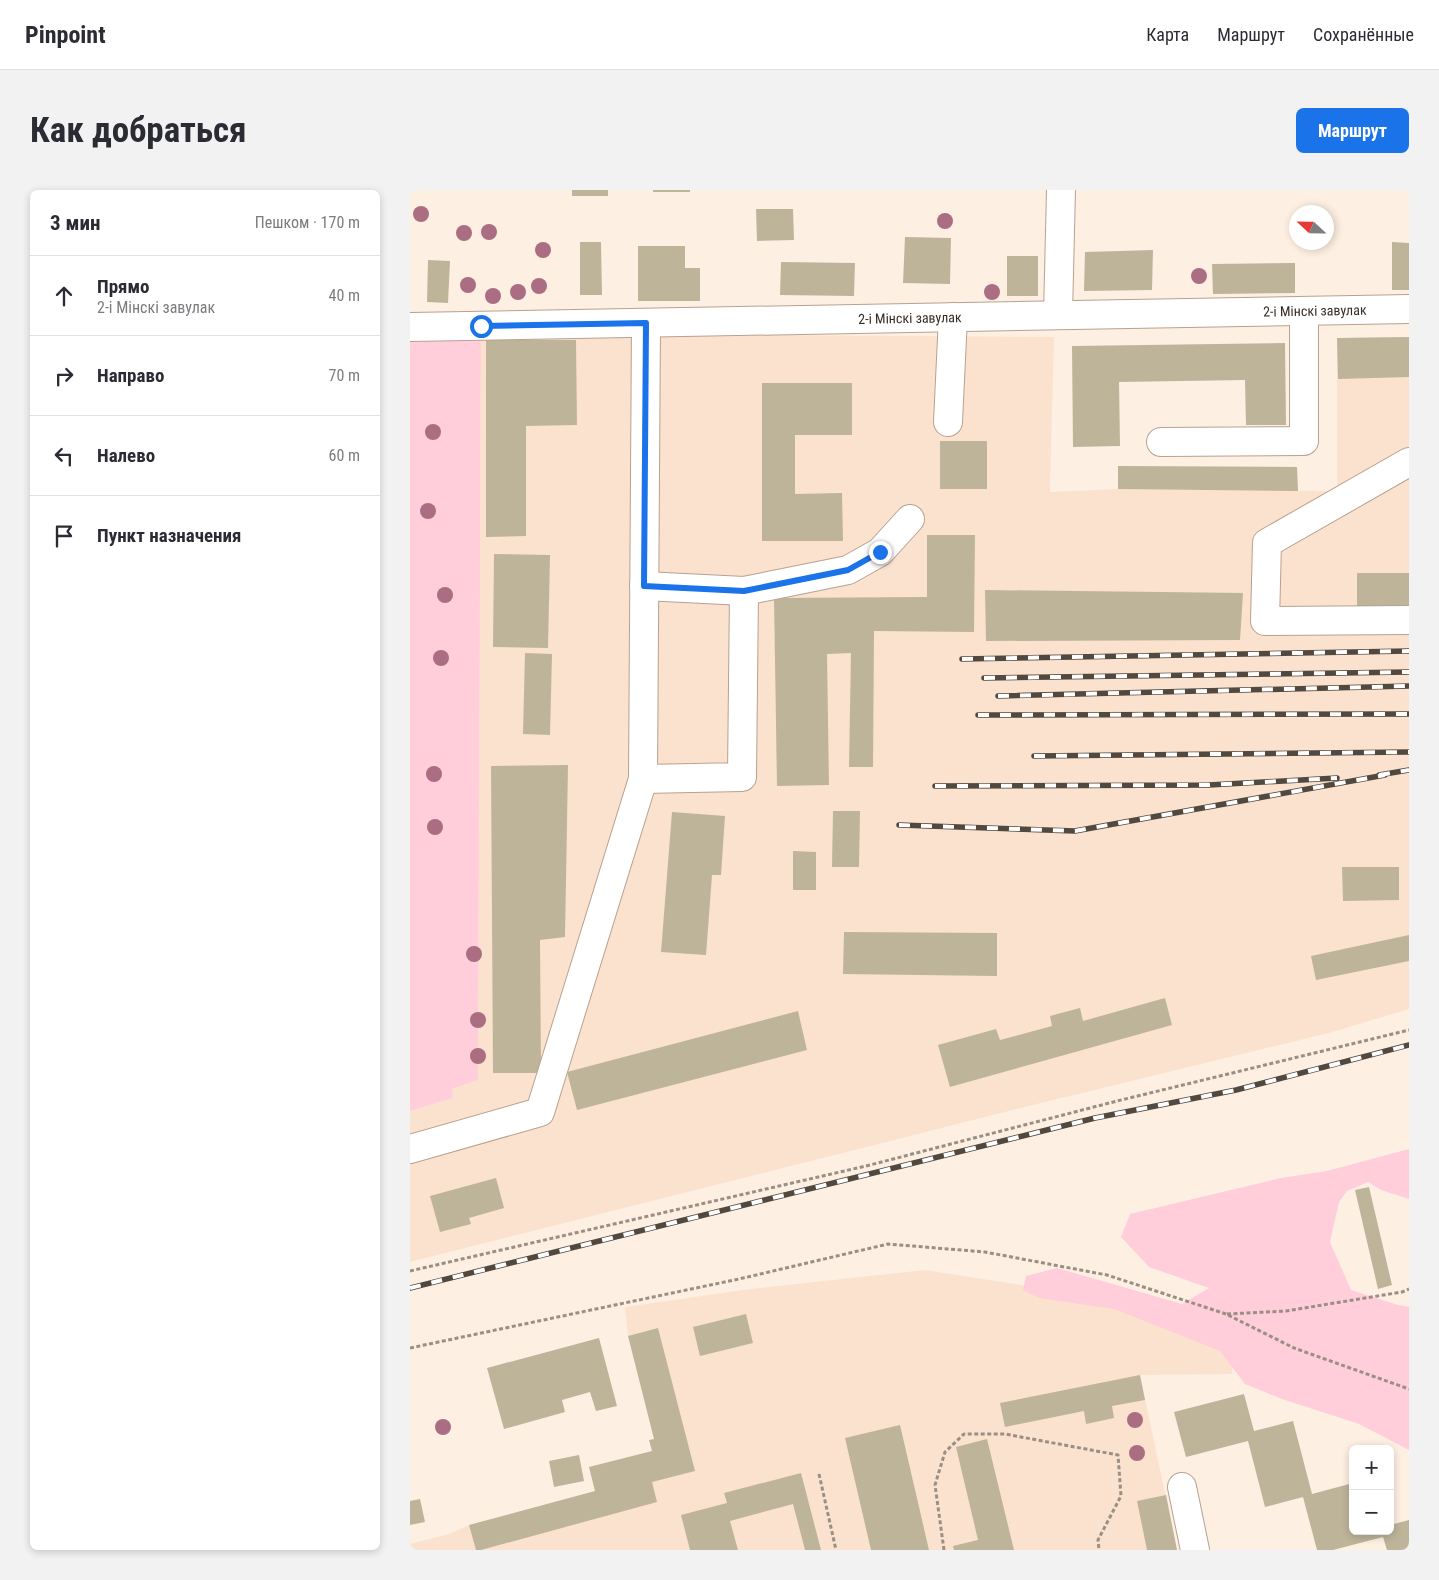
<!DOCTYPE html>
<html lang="ru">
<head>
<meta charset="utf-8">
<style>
	:root { --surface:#fff; --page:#f2f2f3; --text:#2b2b33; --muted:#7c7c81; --line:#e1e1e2; --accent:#1a73e8 }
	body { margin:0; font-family:"Roboto Condensed",sans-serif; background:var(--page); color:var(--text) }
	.controls { position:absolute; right:15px; bottom:15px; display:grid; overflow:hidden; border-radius:8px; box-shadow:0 2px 8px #0003 }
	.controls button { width:45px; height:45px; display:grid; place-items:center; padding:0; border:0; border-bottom:1px solid var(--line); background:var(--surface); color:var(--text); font:25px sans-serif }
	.compass { position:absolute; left:879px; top:15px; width:45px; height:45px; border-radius:50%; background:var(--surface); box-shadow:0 2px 8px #0003; rotate:292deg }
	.stop { position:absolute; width:15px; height:15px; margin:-11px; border:4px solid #1a73e8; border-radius:50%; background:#fff }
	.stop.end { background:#1a73e8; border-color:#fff; box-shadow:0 1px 5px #0008 }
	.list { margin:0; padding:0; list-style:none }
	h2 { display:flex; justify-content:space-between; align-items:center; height:65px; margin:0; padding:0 20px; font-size:21px }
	h2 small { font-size:16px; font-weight:400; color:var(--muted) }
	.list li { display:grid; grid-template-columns:32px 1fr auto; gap:15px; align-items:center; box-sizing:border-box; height:80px; padding:0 20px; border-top:1px solid var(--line) }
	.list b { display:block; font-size:19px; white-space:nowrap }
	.list p { margin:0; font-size:16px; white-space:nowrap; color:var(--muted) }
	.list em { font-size:16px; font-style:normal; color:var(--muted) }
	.icon { flex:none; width:28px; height:28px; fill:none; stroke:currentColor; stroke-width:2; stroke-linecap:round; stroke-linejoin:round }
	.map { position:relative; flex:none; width:999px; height:1360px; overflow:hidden; border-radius:8px }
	header { display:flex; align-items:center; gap:30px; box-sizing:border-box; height:70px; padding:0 25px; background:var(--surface); border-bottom:1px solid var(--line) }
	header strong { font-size:24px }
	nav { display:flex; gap:28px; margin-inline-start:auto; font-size:18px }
	.intro { display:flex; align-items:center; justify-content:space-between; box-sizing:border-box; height:120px; padding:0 30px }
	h1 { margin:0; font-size:35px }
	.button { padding:12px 22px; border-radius:8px; background:var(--accent); color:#fff; font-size:18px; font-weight:700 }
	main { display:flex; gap:30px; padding:0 30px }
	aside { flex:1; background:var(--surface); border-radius:8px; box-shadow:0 2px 8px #0003 }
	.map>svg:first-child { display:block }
	.built { fill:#fbe2ce }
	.green { fill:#ffceda }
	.building { fill:#beb49a }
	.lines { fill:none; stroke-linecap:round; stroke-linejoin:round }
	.minor-casing { stroke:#b8a18f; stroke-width:30 }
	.path { stroke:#9b8f85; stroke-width:3; stroke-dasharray:4 2.5; stroke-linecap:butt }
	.minor { stroke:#fff; stroke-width:28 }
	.rail-casing { stroke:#514840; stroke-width:5.5 }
	.rail { stroke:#fff; stroke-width:4; stroke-dasharray:11; stroke-linecap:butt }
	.tree { fill:#aa6d81 }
	.route { stroke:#1a73e8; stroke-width:6 }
	.labels { text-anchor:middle; stroke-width:4.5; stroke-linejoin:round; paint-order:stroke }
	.street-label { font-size:14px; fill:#352c25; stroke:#fff }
</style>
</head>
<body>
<header>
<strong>Pinpoint</strong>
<nav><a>Карта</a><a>Маршрут</a><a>Сохранённые</a></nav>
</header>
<div class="intro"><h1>Как добраться</h1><a class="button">Маршрут</a></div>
<main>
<aside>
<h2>3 мин<small>Пешком · 170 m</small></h2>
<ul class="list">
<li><svg class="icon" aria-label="ahead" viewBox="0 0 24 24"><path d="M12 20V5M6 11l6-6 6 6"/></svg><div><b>Прямо</b><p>2-і Мінскі завулак</p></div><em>40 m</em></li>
<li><svg class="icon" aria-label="right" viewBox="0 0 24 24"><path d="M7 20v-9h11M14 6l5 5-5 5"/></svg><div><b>Направо</b></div><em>70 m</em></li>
<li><svg class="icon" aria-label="left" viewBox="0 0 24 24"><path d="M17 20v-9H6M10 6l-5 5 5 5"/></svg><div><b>Налево</b></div><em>60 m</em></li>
<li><svg class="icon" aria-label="arrive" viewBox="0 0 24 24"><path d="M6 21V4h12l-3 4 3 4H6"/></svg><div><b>Пункт назначения</b></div></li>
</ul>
</aside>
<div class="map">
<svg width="999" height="1360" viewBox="0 0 999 1360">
	<rect width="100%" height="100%" fill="#feefe3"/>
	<path class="built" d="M71,143l573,4 -4,155 68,-3 219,2v-153l72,-1v672l-80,24 -292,71 -627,158v-151l43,-13 -1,-9 26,-9z
		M515,1080l187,29 121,43 -1,32 -92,1 37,175h-767v-6l39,-10 20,-9 225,-54 -36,-143 -30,8 -3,-29 125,-18z"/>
	<path class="green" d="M71,143l-3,747 -26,9 1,9 -43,13v-776z
		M999,959v50l-28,-9 -13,-8 -21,9 -8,11 -9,40 21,48 47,15 11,2v143l-50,-26 -77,-25 -37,-15 -25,-33 -106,-42 -75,-11 -16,-8 3,-14 31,-8 125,36 27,-16 -60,-21 -28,-30 9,-23 151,-36 46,-7z"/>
	<path class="building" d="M162,0h36v6h-36z
		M243,0h37v2h-37z
		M346,19h37l1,31 -37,1z
		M495,47l46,1 -1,46 -47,-1z
		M170,52h21l1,53h-22z
		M982,52l17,1v47h-17z
		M228,56h47v22h15v33h-62z
		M743,60l-1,40 -68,1 1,-39z
		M597,66h31v40h-31z
		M18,70l22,1 -2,42 -21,-1z
		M371,72l74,1 -1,33 -74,-1z
		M885,73v30l-82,1 -1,-30z
		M999,147v40l-71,2 -1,-41z
		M76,150h90l1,85 -51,1v110l-40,1z
		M875,153l1,82h-40l-1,-45 -126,2 1,64 -47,1 -1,-101z
		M352,193h90v52h-57v59l47,-1 1,48h-81z
		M530,251h47v48h-47z
		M708,276l179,1 1,24 -180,-2z
		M517,345h48l-1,97 -100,-1 -1,136h-24l2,-114 -24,1 2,131 -52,1 -3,-188 153,-1z
		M84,364l56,1 -2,93 -55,-1z
		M947,383h52v39h-52z
		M575,400l258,3 -3,47 -254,1z
		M115,463l27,1 -2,81 -27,-1z
		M158,575l-3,172 -25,3 1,133h-48l-2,-307z
		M423,621h27l-1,56h-27z
		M262,622l53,4 -4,59h-9l-6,80 -45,-3z
		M383,661l23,1v38h-23z
		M932,677h57v33l-56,1z
		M434,742l153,1v43l-154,-2z
		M999,745v26l-93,19 -5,-24z
		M755,808l7,27 -222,62 -12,-42 58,-16 4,11 52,-14 -2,-10 30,-8 3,13z
		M388,821l9,39 -230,60 -10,-38z
		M86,988l8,30 -35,10 2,6 -31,8 -10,-36z
		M959,997l23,98 -14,4 -23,-99z
		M336,1124l7,29 -53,13 -7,-29z
		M248,1138l37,143 -43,11 5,20 -176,48h-5l-7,-25 126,-34 -6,-24 63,-16 -3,-11 5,-1 -26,-103z
		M189,1148l18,68 -21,5 -6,-19 -28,8 3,12 -61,17 -17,-61z
		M730,1185l5,25 -33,6 2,12 -28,6 -2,-13 -79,16 -5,-24z
		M834,1204l10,37 39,-10 19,73 41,-11v48h37v-6l19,-5v30h-22l-4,-13 -50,13h-16l-14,-53 -38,10 -17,-66 -62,16 -12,-45z
		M490,1235l29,125h-58l-26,-112z
		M577,1249l27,111h-60l-1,-4 25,-6 -22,-93z
		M169,1265l5,26 -30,6 -5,-26z
		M391,1283l20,77h-16l-12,-46 -63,17 8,29h-48l-9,-35 46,-12 -3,-10z
		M756,1305l11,55h-30l-10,-49z
		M10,1309l5,23 -15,3v-24z"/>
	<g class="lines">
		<g class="minor-casing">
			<g id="minor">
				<path d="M648,125l3,-125"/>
				<path id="s1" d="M0,137l999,-18"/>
				<path d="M538,232l5,-105"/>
				<path d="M751,252l143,-1v-130"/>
				<path d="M999,272l-142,81 -2,78 144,-1"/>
				<path d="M234,396l100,5 104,-21 32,-18 30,-33"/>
				<path d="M233,589l99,-2 2,-186"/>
				<path d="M0,959l130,-37 103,-333 3,-456"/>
				<path d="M772,1297l13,63"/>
			</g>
		</g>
		<path class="path" d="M0,1081l456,-105 251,-65 292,-71
			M817,1124l59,-3 116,-19 7,-3
			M0,1158l329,-69 149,-35 97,8 122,23 119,39 68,34 115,41
			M409,1284l17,76
			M534,1360l-9,-65 10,-33 19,-18h41l113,21 3,41 -23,44 1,10"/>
		<use href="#minor" class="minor"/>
		<g class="rail-casing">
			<path id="rail" d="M552,469l447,-8
				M574,488l425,-6
				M588,506l411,-10
				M568,525l431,-1
				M624,566l375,-4
				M969,585l30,-5
				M525,596l274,-1 128,-7
				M489,635l176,6 310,-56
				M0,1098l685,-170 141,-28 173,-45"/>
		</g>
		<use href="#rail" class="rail"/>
	</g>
	<g class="tree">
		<circle cx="11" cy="24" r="8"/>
		<circle cx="535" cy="31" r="8"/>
		<circle cx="79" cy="42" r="8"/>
		<circle cx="54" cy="43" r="8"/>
		<circle cx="133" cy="60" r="8"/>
		<circle cx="789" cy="86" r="8"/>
		<circle cx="58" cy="95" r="8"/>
		<circle cx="129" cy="96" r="8"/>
		<circle cx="108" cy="102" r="8"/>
		<circle cx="582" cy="102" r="8"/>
		<circle cx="83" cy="106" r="8"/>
		<circle cx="23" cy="242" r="8"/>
		<circle cx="18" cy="321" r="8"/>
		<circle cx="35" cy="405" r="8"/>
		<circle cx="31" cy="468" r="8"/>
		<circle cx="24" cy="584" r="8"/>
		<circle cx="25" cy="637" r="8"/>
		<circle cx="64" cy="764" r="8"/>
		<circle cx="68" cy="830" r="8"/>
		<circle cx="68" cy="866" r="8"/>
		<circle cx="725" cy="1230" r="8"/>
		<circle cx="33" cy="1237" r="8"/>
		<circle cx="727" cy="1263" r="8"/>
	</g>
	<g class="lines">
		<path class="route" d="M71,136l165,-3 -2,263 100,5 104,-21 32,-18"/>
	</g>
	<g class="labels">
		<g class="street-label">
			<text dy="5" stroke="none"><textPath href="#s1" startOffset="905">2-і Мінскі завулак</textPath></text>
			<text dy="5" stroke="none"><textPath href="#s1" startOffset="500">2-і Мінскі завулак</textPath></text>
		</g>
	</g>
</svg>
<div class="controls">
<button>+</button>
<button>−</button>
</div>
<svg class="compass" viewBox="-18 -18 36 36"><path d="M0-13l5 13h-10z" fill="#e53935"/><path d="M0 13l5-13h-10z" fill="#7c7c81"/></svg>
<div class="stop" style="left:71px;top:136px"></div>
<div class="stop end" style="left:470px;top:362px"></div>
</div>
</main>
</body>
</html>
